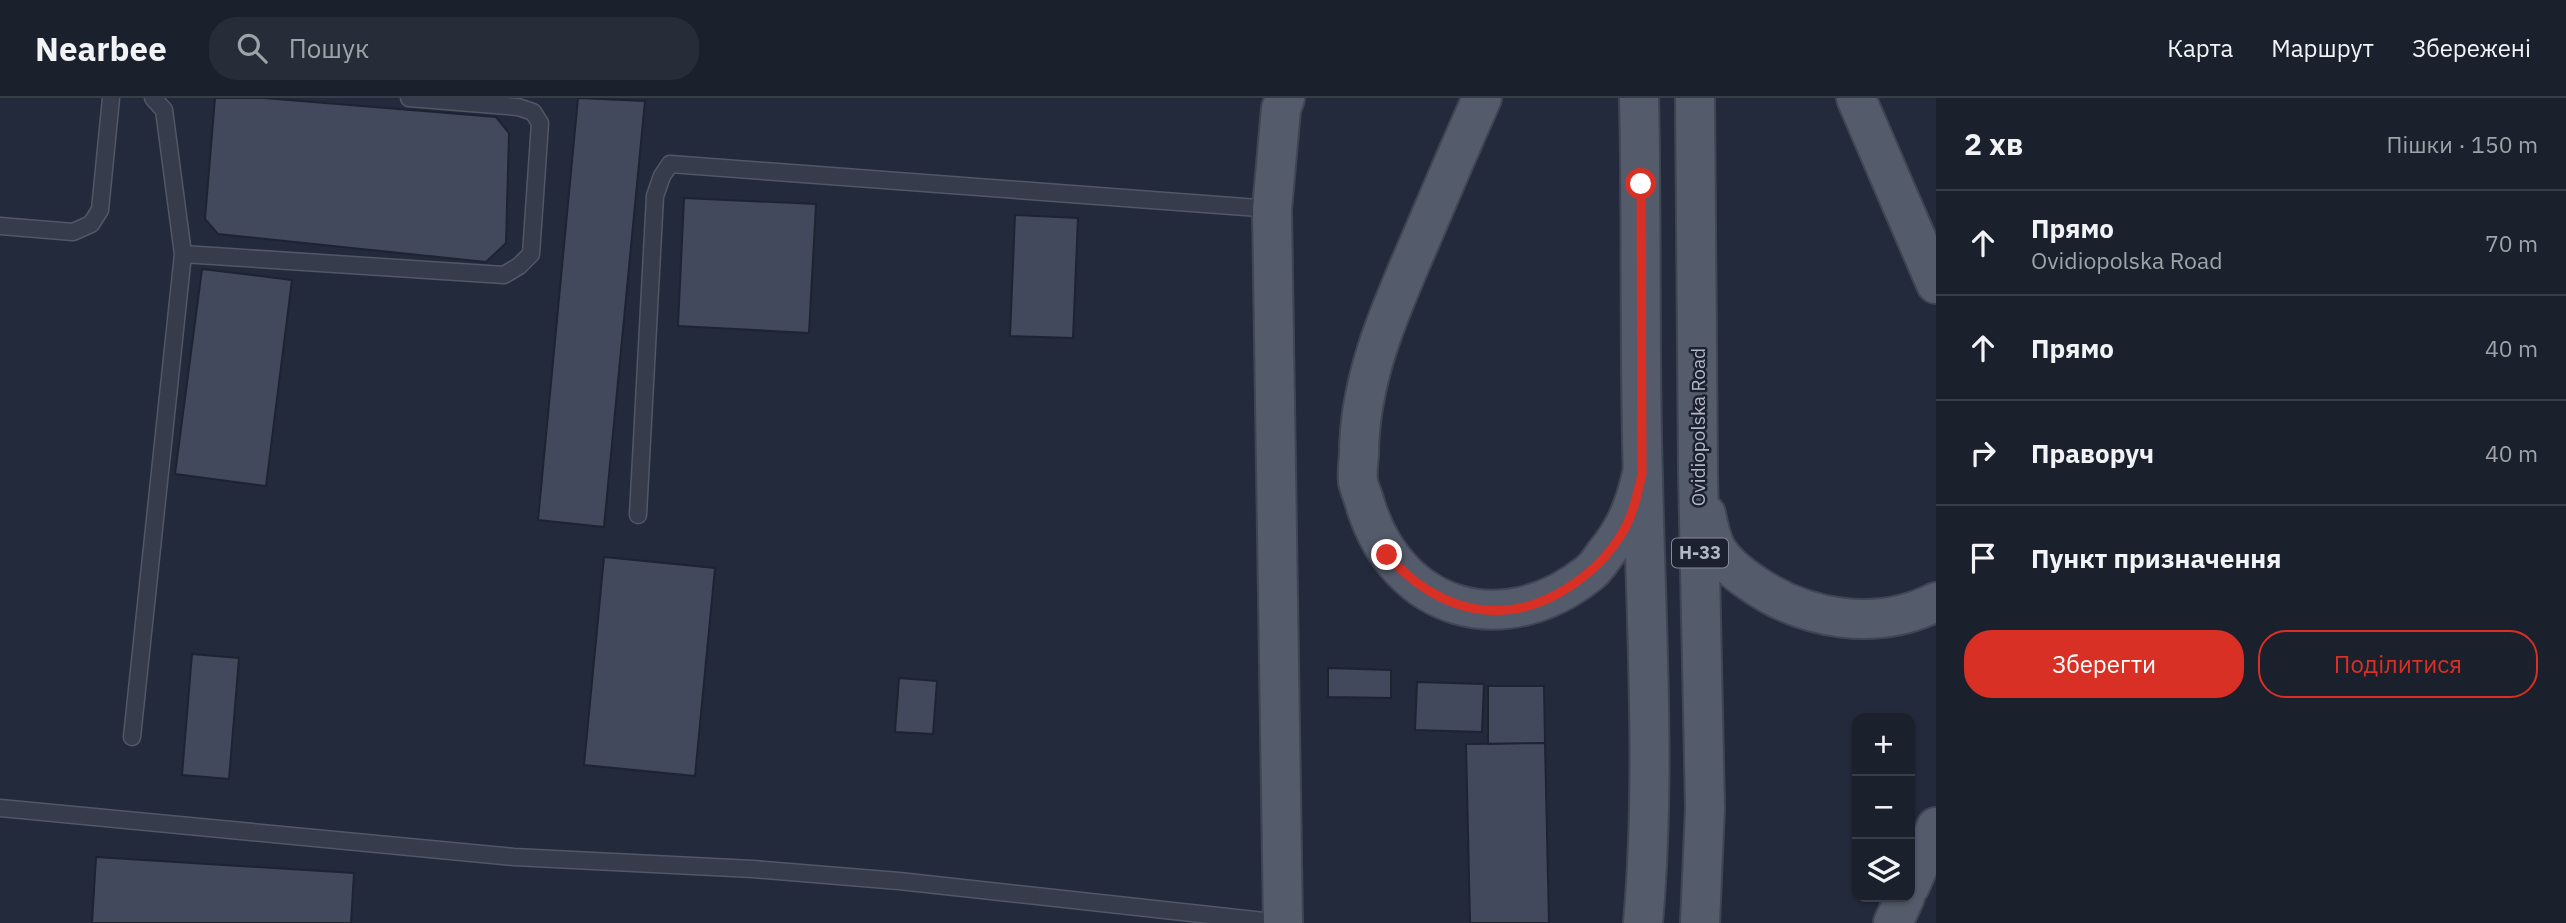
<!DOCTYPE html>
<html lang="uk">
<head>
<meta charset="utf-8">
<style>
	:root { --surface:#1a202c; --page:#272d38; --text:#f1f3f6; --muted:#9fa3a9; --line:#383e48; --accent:#d93025 }
	body { margin:0; font-family:"IBM Plex Sans",sans-serif; background:var(--page); color:var(--text) }
	.controls { position:absolute; right:21px; bottom:21px; display:grid; overflow:hidden; border-radius:14px; box-shadow:0 2px 5px #0004 }
	.controls button { width:63px; height:63px; display:grid; place-items:center; padding:0; border:0; border-bottom:2px solid var(--line); background:var(--surface); color:var(--text); font:35px sans-serif }
	.stop { position:absolute; width:21px; height:21px; margin:-16px; border:5px solid #d93025; border-radius:50%; background:#fff }
	.stop.end { background:#d93025; border-color:#fff; box-shadow:0 2px 7px #0008 }
	.list { margin:0; padding:0; list-style:none }
	h2 { display:flex; justify-content:space-between; align-items:center; height:91px; margin:0; padding:0 28px; font-size:30px }
	h2 small { font-size:23px; font-weight:400; color:var(--muted) }
	.list li { display:grid; grid-template-columns:46px 1fr auto; gap:21px; align-items:center; box-sizing:border-box; height:105px; padding:0 28px; border-top:2px solid var(--line) }
	.list b { display:block; font-size:26px; white-space:nowrap }
	.list p { margin:0; font-size:23px; white-space:nowrap; color:var(--muted) }
	.list em { font-size:23px; font-style:normal; color:var(--muted) }
	.actions { display:flex; gap:14px; padding:21px 28px }
	.actions a { flex:1; padding:16px 0; border:2px solid var(--accent); border-radius:28px; text-align:center; font-size:24px; color:var(--accent) }
	.actions .main { background:var(--accent); color:#fff }
	.icon { flex:none; width:38px; height:38px; fill:none; stroke:currentColor; stroke-width:2; stroke-linecap:round; stroke-linejoin:round }
	.map { position:relative; flex:none; width:1936px; height:825px; overflow:hidden }
	header { display:flex; align-items:center; gap:42px; box-sizing:border-box; height:98px; padding:0 35px; background:var(--surface); border-bottom:2px solid var(--line) }
	header strong { font-size:33px }
	nav { display:flex; gap:38px; margin-inline-start:auto; font-size:24px }
	.search { width:490px; height:63px; background:var(--page); display:flex; align-items:center; gap:18px; box-sizing:border-box; padding:0 24px; border-radius:28px; color:var(--muted); font-size:26px }
	main { display:flex }
	aside { flex:1; background:var(--surface) }
	.map>svg:first-child { display:block }
	.building { fill:#42495d; stroke:#1e2332; stroke-width:2 }
	.lines { fill:none; stroke-linecap:round; stroke-linejoin:round }
	.service-casing { stroke:#525766; stroke-width:19 }
	.primary-casing { stroke:#404554; stroke-width:42 }
	.service { stroke:#363c4b; stroke-width:16 }
	.primary { stroke:#545b6b; stroke-width:38 }
	.route { stroke:#d93025; stroke-width:9 }
	.labels { text-anchor:middle; stroke-width:5; stroke-linejoin:round; paint-order:stroke }
	.shield { fill:#1c2130; stroke:#858a9a; stroke-width:2 }
	.shield-label { font-size:18px; font-weight:bold; fill:#b2b7c7 }
	.street-label { font-size:19px; fill:#b2b7c7; stroke:#1c2130 }
</style>
</head>
<body>
<header>
<strong>Nearbee</strong>
<div class="search"><svg class="icon" aria-label="search" viewBox="0 0 24 24"><circle cx="10" cy="10" r="6"/><path d="M15 15l6 6"/></svg>Пошук</div>
<nav><a>Карта</a><a>Маршрут</a><a>Збережені</a></nav>
</header>
<main>
<div class="map">
<svg width="1936" height="825" viewBox="0 0 1936 825">
	<rect width="100%" height="100%" fill="#232a3b"/>
	<path class="building" d="M215,0h49l232,19 13,16 -3,110 -20,19 -268,-28 -13,-15z
		M578,0l67,3 -41,426 -66,-7z
		M684,100l132,6 -7,129 -131,-7z
		M1015,117l63,3 -5,120 -63,-2z
		M202,171l90,11 -26,206 -91,-12z
		M604,459l111,11 -20,208 -111,-11z
		M192,556l47,4 -10,121 -47,-4z
		M1328,570l63,2v28l-63,-1z
		M899,580l38,3 -4,53 -38,-2z
		M1417,584l67,2 -2,48 -67,-2z
		M1488,588h56l1,57 -57,1z
		M1545,645l4,180h-79l-4,-179z
		M96,759l258,16 -3,50h-259z"/>
	<g class="lines">
		<g class="service-casing">
			<path id="service" d="M0,128l73,6 18,-8 9,-14 11,-112
				M183,156l321,21 15,-9 12,-12 9,-131 -7,-11 -15,-5 -109,-9
				M638,417l17,-319 7,-20 8,-12 602,45
				M132,639l51,-483 -19,-144 -11,-12
				M0,710l514,49 239,12 146,12 384,42"/>
		</g>
		<g class="primary-casing">
			<path id="primary" d="M1482,0c-21,47 -41,94 -61,141 -30,69 -62,139 -62,216 -1,9 -2,19 -1,27 2,8 6,17 8,25 33,104 137,134 222,67 7,-5 12,-13 17,-20 21,-25 30,-49 37,-80
				M1639,0c3,127 0,254 4,381 3,148 13,297 0,444
				M1695,0l3,375 7,335 -5,115
				M1856,0l80,186
				M1706,416c2,11 5,25 11,36 8,13 23,25 35,33 53,37 125,49 184,19
				M1910,788l26,-59
				M1283,825l-11,-714 9,-100 4,-11
				M1893,825l12,-26"/>
		</g>
		<use href="#service" class="service"/>
		<use href="#primary" class="primary"/>
	</g>
	<g class="lines">
		<path class="route" d="M1387,457c50,56 116,75 182,32 20,-13 39,-31 52,-52 12,-19 16,-40 21,-61l-1,-290"/>
	</g>
	<g class="labels">
		<rect class="shield" x="1672" y="440.5" width="56" height="29" rx="5"/>
		<g class="shield-label">
			<text x="1700" y="461">Н-33</text>
		</g>
		<g class="street-label">
			<text transform="translate(1698 329) rotate(-90)" y="7">Ovidiopolska Road</text>
		</g>
	</g>
</svg>
<div class="controls">
<button>+</button>
<button>−</button>
<button><svg class="icon" aria-label="layers" viewBox="0 0 24 24"><path d="M12 4l9 5-9 5-9-5zM3 14l9 5 9-5"/></svg></button>
</div>
<div class="stop" style="left:1641px;top:86px"></div>
<div class="stop end" style="left:1387px;top:457px"></div>
</div>
<aside>
<h2>2 хв<small>Пішки · 150 m</small></h2>
<ul class="list">
<li><svg class="icon" aria-label="ahead" viewBox="0 0 24 24"><path d="M12 20V5M6 11l6-6 6 6"/></svg><div><b>Прямо</b><p>Ovidiopolska Road</p></div><em>70 m</em></li>
<li><svg class="icon" aria-label="ahead" viewBox="0 0 24 24"><path d="M12 20V5M6 11l6-6 6 6"/></svg><div><b>Прямо</b></div><em>40 m</em></li>
<li><svg class="icon" aria-label="right" viewBox="0 0 24 24"><path d="M7 20v-9h11M14 6l5 5-5 5"/></svg><div><b>Праворуч</b></div><em>40 m</em></li>
<li><svg class="icon" aria-label="arrive" viewBox="0 0 24 24"><path d="M6 21V4h12l-3 4 3 4H6"/></svg><div><b>Пункт призначення</b></div></li>
</ul>
<div class="actions"><a class="main">Зберегти</a><a>Поділитися</a></div>
</aside>
</main>
</body>
</html>
